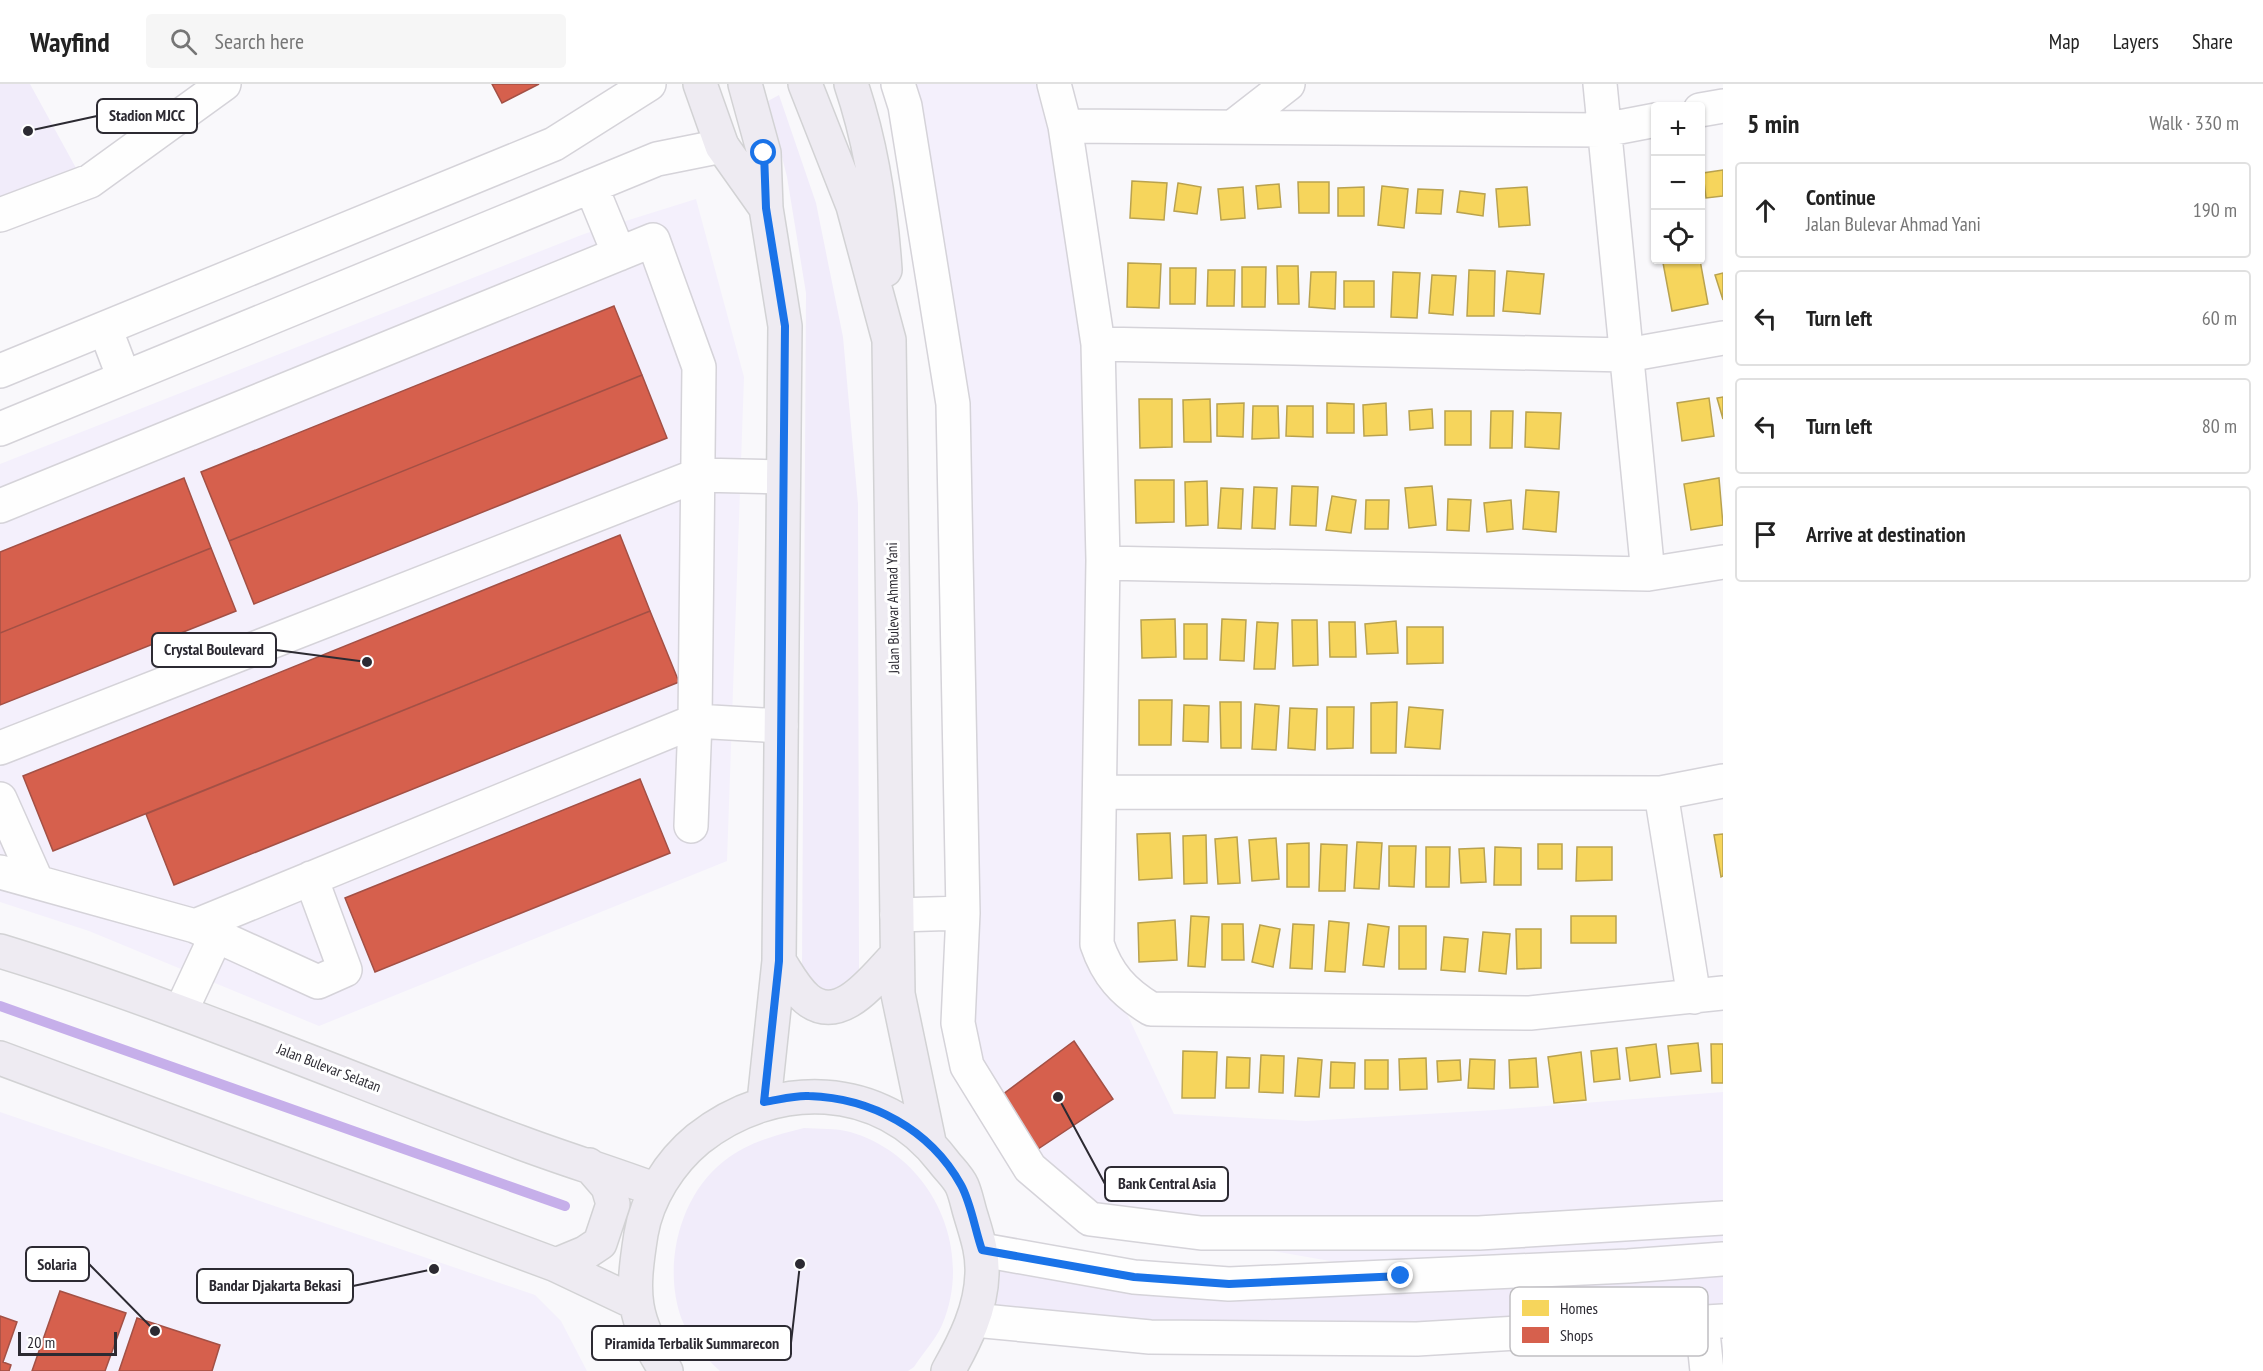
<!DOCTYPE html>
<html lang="en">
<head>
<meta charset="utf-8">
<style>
	:root { --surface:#fff; --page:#f6f6f6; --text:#222; --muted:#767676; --line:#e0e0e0 }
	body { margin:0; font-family:"PT Sans Narrow",sans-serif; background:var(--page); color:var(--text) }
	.controls { position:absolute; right:18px; top:18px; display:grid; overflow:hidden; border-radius:6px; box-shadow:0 2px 4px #0004 }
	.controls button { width:54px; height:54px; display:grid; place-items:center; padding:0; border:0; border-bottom:2px solid var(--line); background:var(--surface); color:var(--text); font:30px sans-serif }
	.scale { position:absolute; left:18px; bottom:15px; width:99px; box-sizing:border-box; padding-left:6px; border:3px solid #2c2a32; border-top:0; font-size:16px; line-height:21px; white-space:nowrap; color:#2c2a32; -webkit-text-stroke:4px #fff; paint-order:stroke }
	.stop { position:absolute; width:18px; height:18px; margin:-14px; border:4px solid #1a73e8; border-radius:50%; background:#fff }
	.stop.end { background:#1a73e8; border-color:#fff; box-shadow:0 2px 6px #0008 }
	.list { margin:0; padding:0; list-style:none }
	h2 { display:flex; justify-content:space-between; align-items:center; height:78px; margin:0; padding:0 24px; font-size:26px }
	h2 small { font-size:20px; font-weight:400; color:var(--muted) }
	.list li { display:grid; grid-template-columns:39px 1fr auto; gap:18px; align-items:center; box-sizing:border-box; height:96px; margin:0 12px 12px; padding:0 12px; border:2px solid var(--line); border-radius:6px }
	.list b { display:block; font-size:22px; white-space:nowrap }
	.list p { margin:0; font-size:20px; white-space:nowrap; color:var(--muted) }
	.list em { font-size:20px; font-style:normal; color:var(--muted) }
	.icon { flex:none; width:33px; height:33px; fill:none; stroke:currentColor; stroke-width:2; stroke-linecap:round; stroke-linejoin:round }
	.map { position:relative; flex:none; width:1723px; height:1287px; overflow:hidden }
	header { display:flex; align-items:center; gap:36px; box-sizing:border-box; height:84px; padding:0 30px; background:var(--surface); border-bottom:2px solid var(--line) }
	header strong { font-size:28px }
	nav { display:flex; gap:33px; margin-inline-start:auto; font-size:21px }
	.search { width:420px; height:54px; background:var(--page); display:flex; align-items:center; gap:15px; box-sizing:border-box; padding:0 21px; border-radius:6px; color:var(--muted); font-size:22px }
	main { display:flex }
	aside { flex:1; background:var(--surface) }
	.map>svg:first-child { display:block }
	.built { fill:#f4f0fc }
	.green { fill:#f1ecfa }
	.homes { fill:#f6d55c; stroke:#b9a24f; stroke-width:1.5 }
	.shops { fill:#d6604d; stroke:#a35045; stroke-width:1.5 }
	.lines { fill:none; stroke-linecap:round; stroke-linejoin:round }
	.stream { stroke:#c6afea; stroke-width:10 }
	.minor-casing { stroke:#d5d3d9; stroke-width:36 }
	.major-casing { stroke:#d2d2d4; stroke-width:36 }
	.minor { stroke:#fefefe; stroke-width:33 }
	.major { stroke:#eeebf2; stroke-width:33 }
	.route { stroke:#1a73e8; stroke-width:8 }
	.labels { text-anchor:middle; stroke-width:6; stroke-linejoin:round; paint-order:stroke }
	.street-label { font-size:15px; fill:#2c2a32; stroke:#fff }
	.key { fill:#fff; stroke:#c0bfc2; stroke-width:1.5 }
	.key-label { font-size:16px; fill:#2c2a32 }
	.leader { fill:none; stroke:#2c2a32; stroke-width:2 }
	.callout-dot { fill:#2c2a32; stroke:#fff; stroke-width:2 }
	.callout { fill:#fff; stroke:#2c2a32; stroke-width:2 }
	.callout-label { font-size:16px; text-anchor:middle; font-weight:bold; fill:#2c2a32 }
</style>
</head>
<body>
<header>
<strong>Wayfind</strong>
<div class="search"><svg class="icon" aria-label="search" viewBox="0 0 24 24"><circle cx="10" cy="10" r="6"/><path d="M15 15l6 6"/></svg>Search here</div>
<nav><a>Map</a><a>Layers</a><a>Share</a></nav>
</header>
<main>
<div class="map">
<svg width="1723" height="1287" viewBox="0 0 1723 1287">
	<rect width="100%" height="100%" fill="#f9f8fb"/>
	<path class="built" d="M898,0h151l49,260 6,621 70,149 132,7 189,-11 228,-18v163l-347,14 -286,-50 -123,-153 -14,-662z
		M696,115l48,178 -17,484 -408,165 -230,-95 -89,-29v-438l584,-230z
		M0,1028l535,183 26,26 26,50h-587z"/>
	<path class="green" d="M0,0h30l52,95 -82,30z
		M779,11l37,108 27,134 15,167 1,469 -12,15 -17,5 -16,-8 -12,-18 4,-674 -19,-116 -19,-76z
		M804,1044c15,1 32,0 46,4 81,23 125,116 92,193 -6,14 -19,28 -28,42l-6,4h-188c-16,-14 -30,-31 -38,-51 -20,-53 -3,-124 42,-159 24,-19 52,-26 80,-33z
		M982,1166l152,27 589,-18v62l-306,18 -443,-19z"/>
	<path class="homes" d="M1723,86v26l-17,2 -3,-25z
		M1132,97l35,2 -3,37 -34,-2z
		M1298,98h31v31h-30z
		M1178,99l23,4 -4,27 -23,-3z
		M1279,100l2,23 -23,2 -2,-23z
		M1382,102l26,3 -4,39 -26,-3z
		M1243,103l2,31 -24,2 -3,-31z
		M1364,103v29h-26v-28z
		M1527,103l3,38 -31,2 -3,-38z
		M1418,105l25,1 -2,24 -25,-1z
		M1460,107l25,3 -2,22 -26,-4z
		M1683,176h17l8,44 -36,7 -9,-48z
		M1128,179l33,1 -2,44 -32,-1z
		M1277,182h21l1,38h-21z
		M1242,183h24l-1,40h-23z
		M1170,184h26l-1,36h-25z
		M1208,186h27l-1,36h-27z
		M1469,186l26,1 -1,45h-27z
		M1507,187l37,3 -4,40 -37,-3z
		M1311,188h25l-1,37 -26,-2z
		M1393,188l27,1 -3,45 -26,-1z
		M1723,189v27l-8,-25z
		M1432,191l24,1 -3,39 -24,-2z
		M1344,197h30v26h-30z
		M1723,313v22l-6,-21z
		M1709,314l5,38 -32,5 -5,-38z
		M1139,315h33v48l-32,1z
		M1210,315l1,43h-27l-1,-42z
		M1244,319l-1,34 -26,-1v-32z
		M1327,319l27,1v29h-27z
		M1386,319l1,32 -23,1 -1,-31z
		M1253,322h25l1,32 -27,1z
		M1287,322h26v31l-27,-1z
		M1432,325l1,19 -23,2 -1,-19z
		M1445,327h26v34h-26z
		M1491,327h22l-1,37h-22z
		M1526,328l35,1 -2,36 -34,-2z
		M1719,394l4,47 -32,5 -7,-46z
		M1135,396h39v42l-38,1z
		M1207,397l1,44 -22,1 -1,-44z
		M1292,402l26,1 -2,39 -26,-1z
		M1432,402l4,39 -27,3 -4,-40z
		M1254,403l23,1 -2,41 -23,-1z
		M1221,404l22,1 -2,40 -23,-1z
		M1526,406l33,2 -3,40 -33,-3z
		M1332,412l24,4 -5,33 -25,-3z
		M1448,415l23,1 -2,31 -22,-1z
		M1366,416h23l-1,29h-23z
		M1511,416l2,29 -26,3 -3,-29z
		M1175,535l1,38 -34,1 -1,-38z
		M1222,535l24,1 -2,41 -24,-1z
		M1292,536h25l1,45 -25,1z
		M1396,537l2,32 -31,1 -2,-30z
		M1257,538l21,1 -3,46h-21z
		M1329,538h26l1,35h-26z
		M1184,540h23v35h-23z
		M1407,543h36v36l-36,1z
		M1139,616h33l-1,45h-32z
		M1220,618h21v46h-20z
		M1397,618l-1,51h-25v-50z
		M1255,620l24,2 -3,44 -24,-1z
		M1184,621l25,1 -1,36 -25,-1z
		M1327,623h27l-1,41 -26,1z
		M1409,623l34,3 -3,39 -35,-2z
		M1290,624l27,1 -2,41 -27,-2z
		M1170,749l2,45 -33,2 -2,-46z
		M1723,750v42l-2,1 -7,-42z
		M1206,751l1,48 -23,1 -1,-48z
		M1237,753l3,46 -22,1 -3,-45z
		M1276,754l3,41 -27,2 -3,-41z
		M1357,758l25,1 -3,46 -25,-1z
		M1309,759v44h-22v-43z
		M1321,760l26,1 -2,46h-26z
		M1538,760h24v25h-24z
		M1389,762h27l-2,41 -25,-1z
		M1426,763h24l-1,40h-23z
		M1495,763l26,1v37h-27z
		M1577,763h35v33l-36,1z
		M1484,764l2,34 -25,1 -2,-34z
		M1191,832l18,1 -4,50 -17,-1z
		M1571,832h45v27h-45z
		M1175,836l2,40 -38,2 -1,-39z
		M1329,837l20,2 -4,49 -20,-1z
		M1222,840h21l1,36h-22z
		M1293,840l21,1 -2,44 -22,-1z
		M1368,840l21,3 -5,40 -21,-2z
		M1260,841l20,4 -7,38 -21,-5z
		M1399,842h27v43h-27z
		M1516,845h25v39l-24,1z
		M1483,848l27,2 -4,40 -27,-3z
		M1444,853l24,2 -3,33 -24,-2z
		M1698,959l3,28 -30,3 -3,-28z
		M1656,960l4,33 -30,4 -4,-33z
		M1711,960h12v39h-11z
		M1617,964l3,31 -26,3 -3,-31z
		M1183,967l34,1 -2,46h-33z
		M1581,968l5,48 -32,3 -6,-46z
		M1261,971l23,1 -1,37 -24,-1z
		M1227,973l23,1 -1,30h-23z
		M1298,974l24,2 -3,37 -24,-1z
		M1426,974l1,31 -27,1 -1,-31z
		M1536,974l2,29 -28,1 -1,-28z
		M1470,975l25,1 -1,29 -26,-1z
		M1365,976h23v29h-23z
		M1460,976l1,20 -23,2 -1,-21z
		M1331,978l24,1 -1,25h-24z"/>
	<path class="shops" d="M492,0h47l-37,19z
		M614,222l28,69 -413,166 -28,-69z
		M642,291l25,63 -413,166 -25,-63z
		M184,394l27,70 -211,85v-81z
		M620,451l30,76 -597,240 -30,-75z
		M211,464l25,63 -236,94v-72z
		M650,527l29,71 -505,203 -28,-71z
		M640,695l30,74 -295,119 -30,-74z
		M1074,957l39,58 -75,50 -36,-54z
		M60,1207l66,22 -21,58h-73z
		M0,1232l17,6 -14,40 8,3 -2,6h-9z
		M137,1234l83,27 -8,26h-93z"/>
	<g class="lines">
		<path class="stream" d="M0,922l565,200"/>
		<g class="minor-casing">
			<path id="minor" d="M898,0l7,22 48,298 10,509 -5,110 9,43 63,102 60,51 111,14h278l244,-15
				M1054,0l11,42 33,218 5,216 -6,384c10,30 26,48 54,65l379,4 193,-20
				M1600,0l48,490
				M1700,26l23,-4
				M1065,42l539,4 52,-10
				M1234,42l54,-42
				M591,102l28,68
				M0,131l90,-34 134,-97
				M105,244l19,50
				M1098,260l529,11 96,-17
				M0,287l554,-227 95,-60
				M0,345l657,-270 65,-13
				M0,422l653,-266 46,127 -4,354 -4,105
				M1103,479l545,11 75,-12
				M0,664l698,-273 85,2
				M1100,708l561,1 62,-12
				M1661,709l33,204
				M0,715l37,83
				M0,788l195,54 123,56 27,-12 -34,-92
				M897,831l66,-2
				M195,842l500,-205 86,5
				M181,927l35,-75
				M982,1166l152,27 95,7 399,-18 95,-7
				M974,1236l176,17 267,2 306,-18
				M1702,1239l5,48"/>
		</g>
		<g class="major-casing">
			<path id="major" d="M700,0l22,62 44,62
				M745,0l19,69 2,55 19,118 -6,635 -15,141
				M805,0l48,122 36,134 9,654 31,148
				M851,0c20,59 30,124 34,186
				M0,867c177,54 346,127 519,191 45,17 92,31 137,48
				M779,877c8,12 16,28 28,38 34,28 68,-22 90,-44
				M0,974l556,207 78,37
				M556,1181l29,-12 15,-10 13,-39 -5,-17 -19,-22
				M666,1287c-34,-54 -35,-74 -25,-137 6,-36 29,-72 57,-95 76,-60 183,-59 245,22 6,8 15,16 19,25 4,9 6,21 9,30 6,20 12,37 11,58 -1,35 -17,67 -34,97"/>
		</g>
		<use href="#minor" class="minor"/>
		<use href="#major" class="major"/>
	</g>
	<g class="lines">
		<path class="route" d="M764,69l2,55 19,118 -6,635 -15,141c14,-2 31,-7 45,-6 62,2 121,33 152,89 10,18 14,45 21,65l152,27 95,7 172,-8"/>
	</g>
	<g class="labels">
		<g class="street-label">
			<text transform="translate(893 524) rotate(-91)" y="5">Jalan Bulevar Ahmad Yani</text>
			<text transform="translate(329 984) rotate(21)" y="5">Jalan Bulevar Selatan</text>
		</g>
	</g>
	<rect x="1510" y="1203" width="198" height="69" rx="9" class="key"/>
	<rect x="1522" y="1216" width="27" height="16" fill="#f6d55c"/>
	<rect x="1522" y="1243" width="27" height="16" fill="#d6604d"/>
	<g class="key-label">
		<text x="1560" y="1230">Homes</text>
		<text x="1560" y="1257">Shops</text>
	</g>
	<path class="leader" d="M28 47L97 32M367 578L276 566M1058 1013L1105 1100M155 1247L89 1180M434 1185L353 1202M800 1180L791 1259"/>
	<g class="callout-dot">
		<circle cx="28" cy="47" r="6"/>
		<circle cx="367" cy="578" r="6"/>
		<circle cx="1058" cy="1013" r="6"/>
		<circle cx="155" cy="1247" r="6"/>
		<circle cx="434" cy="1185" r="6"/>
		<circle cx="800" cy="1180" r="6"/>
	</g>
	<g class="callout">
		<rect x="97" y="15" width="100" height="34" rx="6"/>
		<rect x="152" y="549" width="124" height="34" rx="6"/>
		<rect x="1105" y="1083" width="123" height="34" rx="6"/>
		<rect x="26" y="1163" width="63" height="34" rx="6"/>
		<rect x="197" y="1185" width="156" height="34" rx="6"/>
		<rect x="592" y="1242" width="199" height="34" rx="6"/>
	</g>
	<g class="callout-label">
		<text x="147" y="37">Stadion MJCC</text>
		<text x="214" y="571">Crystal Boulevard</text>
		<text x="1167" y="1105">Bank Central Asia</text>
		<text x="57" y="1186">Solaria</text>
		<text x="275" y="1207">Bandar Djakarta Bekasi</text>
		<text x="692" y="1265">Piramida Terbalik Summarecon</text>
	</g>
</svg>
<div class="controls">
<button>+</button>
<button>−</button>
<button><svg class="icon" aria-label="locate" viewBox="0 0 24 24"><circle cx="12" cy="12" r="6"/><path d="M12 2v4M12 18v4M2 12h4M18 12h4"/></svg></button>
</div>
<div class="scale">20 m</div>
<div class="stop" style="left:764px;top:69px"></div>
<div class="stop end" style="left:1401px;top:1192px"></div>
</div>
<aside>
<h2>5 min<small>Walk · 330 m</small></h2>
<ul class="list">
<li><svg class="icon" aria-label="ahead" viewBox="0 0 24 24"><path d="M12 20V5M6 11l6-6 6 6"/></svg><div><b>Continue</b><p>Jalan Bulevar Ahmad Yani</p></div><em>190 m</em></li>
<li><svg class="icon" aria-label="left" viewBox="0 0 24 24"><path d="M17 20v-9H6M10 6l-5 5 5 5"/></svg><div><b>Turn left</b></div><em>60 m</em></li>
<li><svg class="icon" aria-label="left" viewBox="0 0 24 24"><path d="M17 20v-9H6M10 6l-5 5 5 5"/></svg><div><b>Turn left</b></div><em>80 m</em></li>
<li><svg class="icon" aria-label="arrive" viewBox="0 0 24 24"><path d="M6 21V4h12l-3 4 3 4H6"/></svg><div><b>Arrive at destination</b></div></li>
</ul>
</aside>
</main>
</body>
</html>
